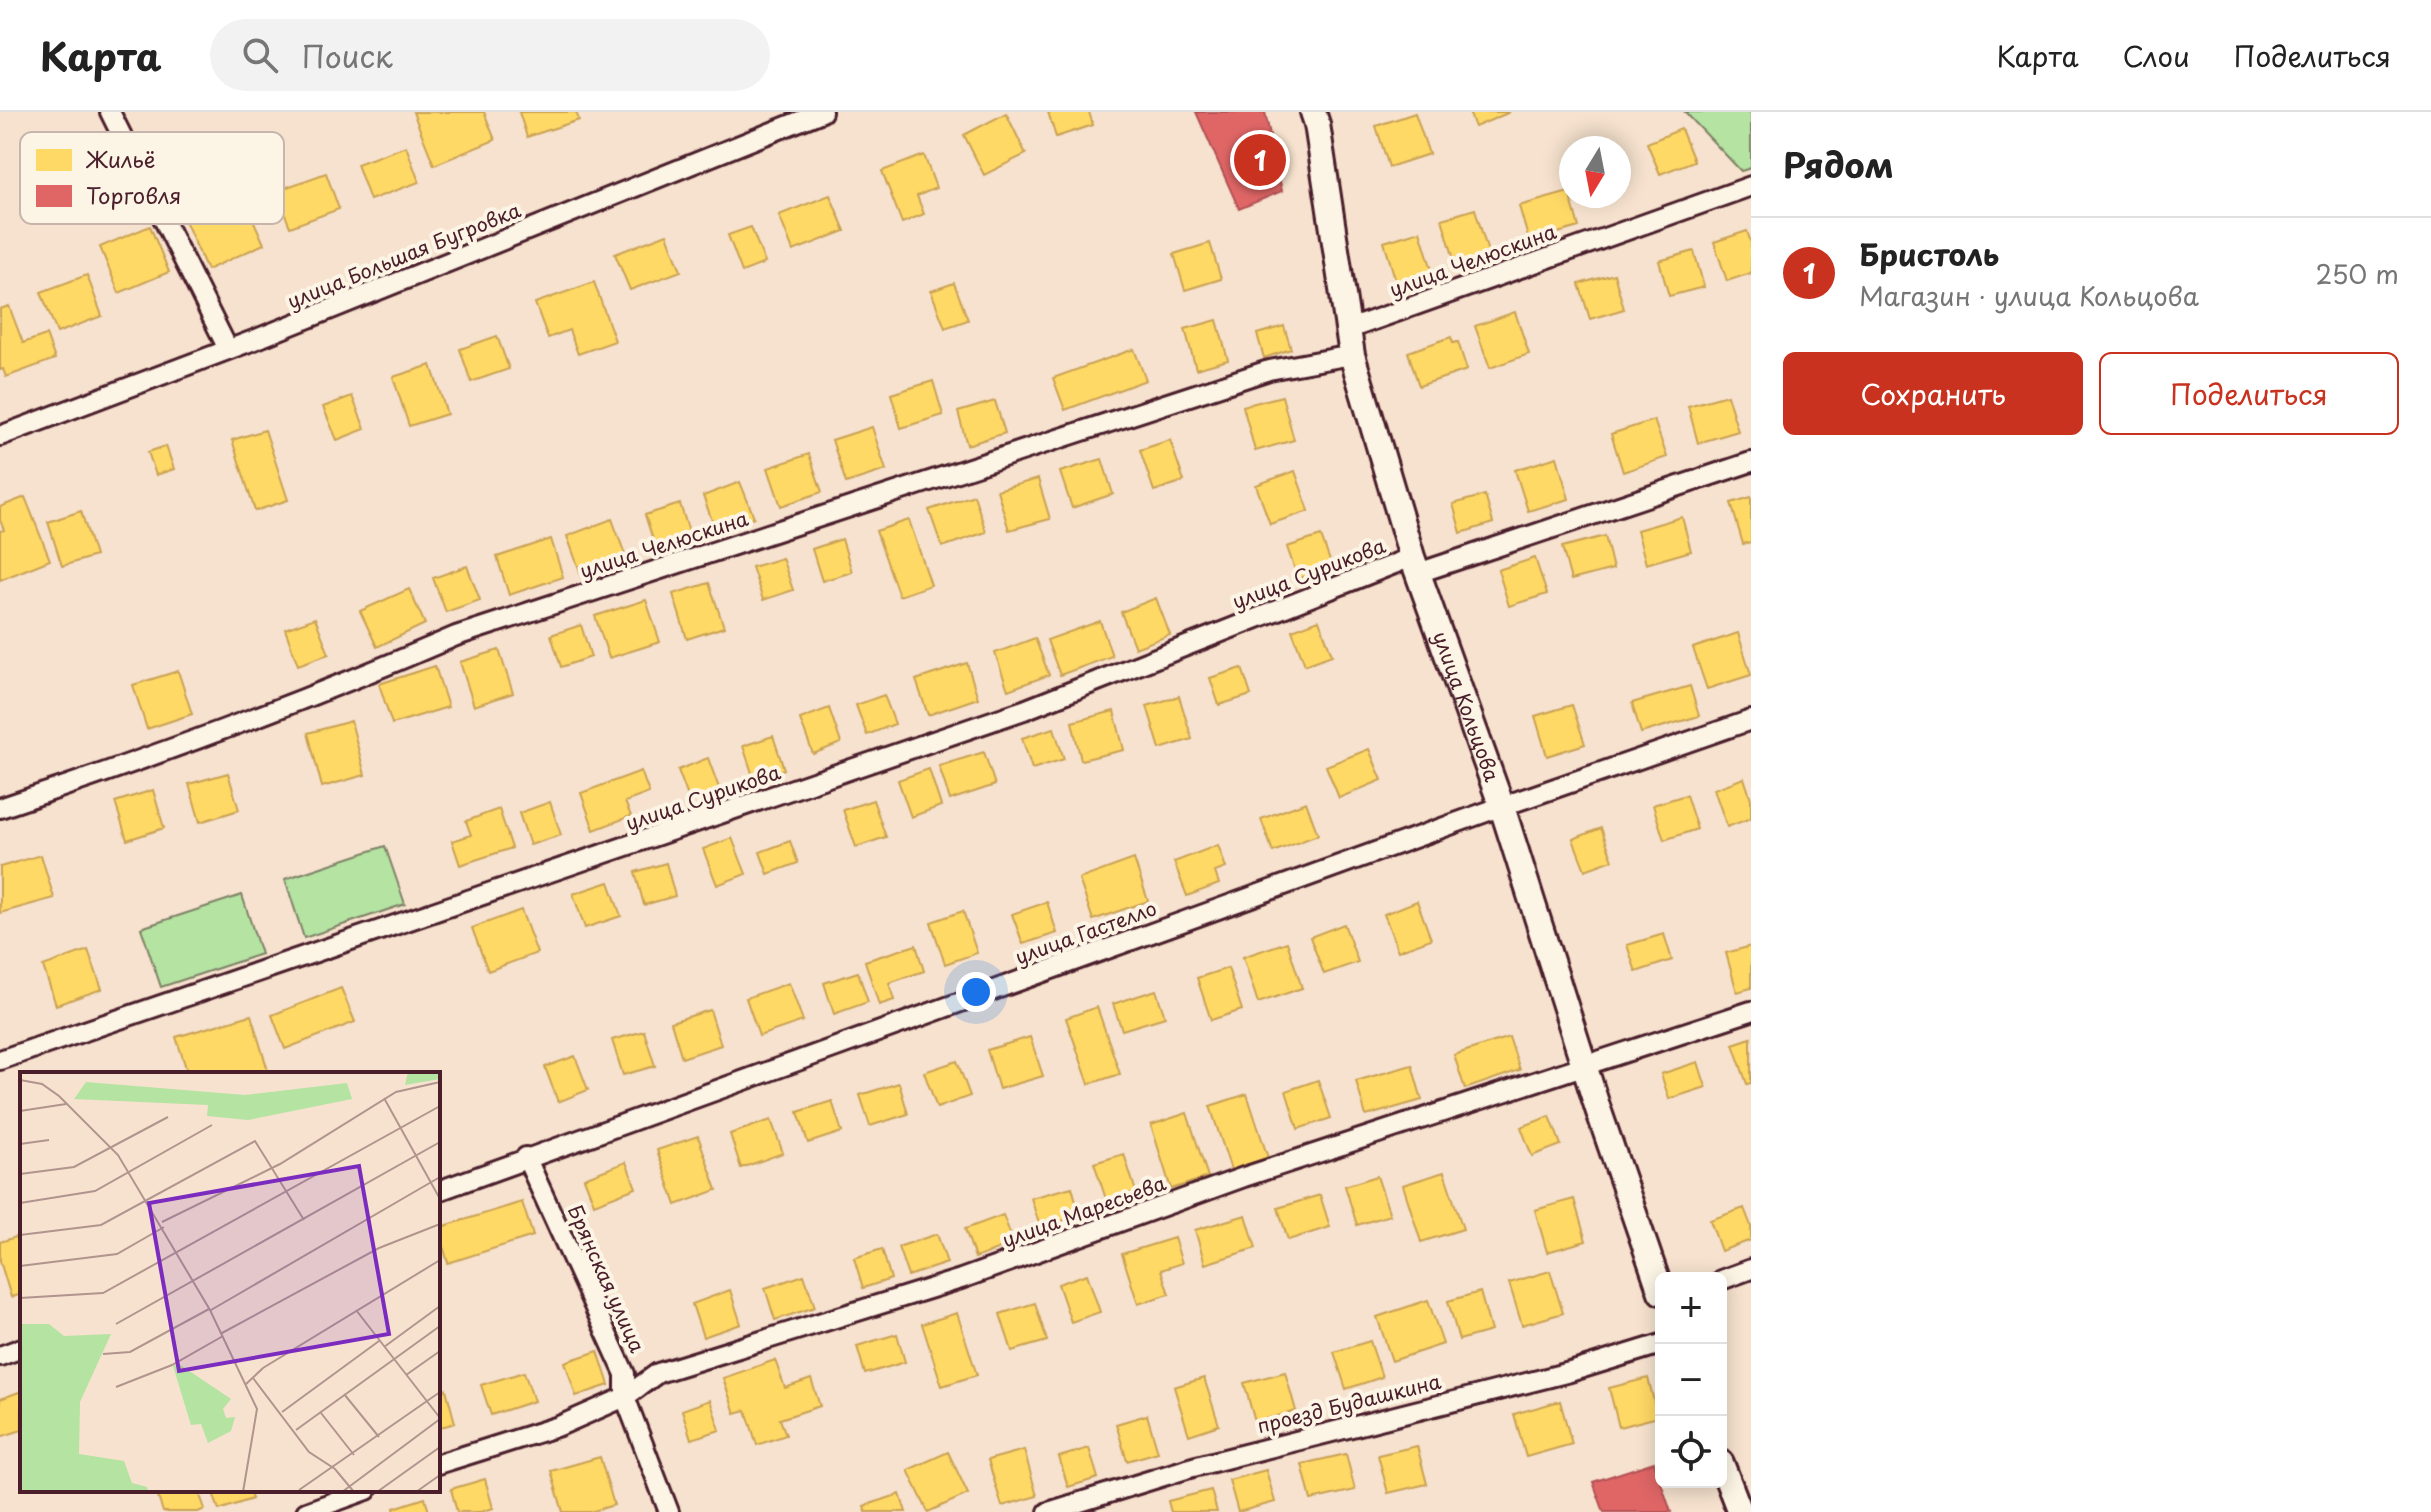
<!DOCTYPE html>
<html lang="ru">
<head>
<meta charset="utf-8">
<style>
	:root { --surface:#fff; --page:#f2f2f2; --text:#222; --muted:#767676; --line:#e0e0e0; --accent:#c8321e }
	body { margin:0; font-family:"Playpen Sans",sans-serif; background:var(--page); color:var(--text) }
	.controls { position:absolute; right:24px; bottom:24px; display:grid; overflow:hidden; border-radius:12px; box-shadow:0 4px 20px #0003 }
	.controls button { width:72px; height:72px; display:grid; place-items:center; padding:0; border:0; border-bottom:2px solid var(--line); background:var(--surface); color:var(--text); font:40px sans-serif }
	.compass { position:absolute; left:1559px; top:24px; width:72px; height:72px; border-radius:50%; background:var(--surface); box-shadow:0 4px 20px #0003; rotate:190deg }
	.you { position:absolute; left:976px; top:880px; width:28px; height:28px; margin:-20px; border:6px solid #fff; border-radius:50%; background:#1a73e8; box-shadow:0 0 0 12px #1a73e833 }
	.badge { display:grid; place-items:center; width:52px; height:52px; border-radius:50%; background:var(--accent); color:#fff; font-size:26px; font-weight:700 }
	.pin { position:absolute; translate:-50% -50%; border:4px solid #fff; box-shadow:0 2px 8px #0006 }
	.list { margin:0; padding:0; list-style:none }
	h2 { display:flex; justify-content:space-between; align-items:center; height:104px; margin:0; padding:0 32px; font-size:34px }
	h2 small { font-size:26px; font-weight:400; color:var(--muted) }
	.list li { display:grid; grid-template-columns:52px 1fr auto; gap:24px; align-items:center; box-sizing:border-box; height:112px; padding:0 32px; border-top:2px solid var(--line) }
	.list b { display:block; font-size:30px; white-space:nowrap }
	.list p { margin:0; font-size:26px; white-space:nowrap; color:var(--muted) }
	.list em { font-size:26px; font-style:normal; color:var(--muted) }
	.actions { display:flex; gap:16px; padding:24px 32px }
	.actions a { flex:1; padding:18px 0; border:2px solid var(--accent); border-radius:12px; text-align:center; font-size:28px; color:var(--accent) }
	.actions .main { background:var(--accent); color:#fff }
	.icon { flex:none; width:44px; height:44px; fill:none; stroke:currentColor; stroke-width:2; stroke-linecap:round; stroke-linejoin:round }
	.map { position:relative; flex:none; width:1751px; height:1400px; overflow:hidden }
	header { display:flex; align-items:center; gap:48px; box-sizing:border-box; height:112px; padding:0 40px; background:var(--surface); border-bottom:2px solid var(--line) }
	header strong { font-size:38px }
	nav { display:flex; gap:44px; margin-inline-start:auto; font-size:28px }
	.search { width:560px; height:72px; background:var(--page); display:flex; align-items:center; gap:20px; box-sizing:border-box; padding:0 28px; border-radius:44px; color:var(--muted); font-size:30px }
	main { display:flex }
	aside { flex:1; background:var(--surface) }
	.map>svg:first-child { display:block }
	.green { fill:#b4e3a2; stroke:#7f8166; stroke-width:2 }
	.homes { fill:#ffd966; stroke:#c9a154; stroke-width:2 }
	.shops { fill:#e06666; stroke:#b35154; stroke-width:2 }
	.lines { fill:none; stroke-linecap:round; stroke-linejoin:round }
	.minor-casing { stroke:#4a1f2b; stroke-width:24 }
	.tertiary-casing { stroke:#4a1f2b; stroke-width:30 }
	.minor { stroke:#fcf5e5; stroke-width:18 }
	.tertiary { stroke:#fcf5e5; stroke-width:24 }
	.labels { text-anchor:middle; stroke-width:8; stroke-linejoin:round; paint-order:stroke }
	.street-label { font-size:20px; fill:#4a1f2b; stroke:#fcf5e5 }
	.inset-road { fill:none; stroke:#b1948d; stroke-width:2 }
	.view { fill:#7b2cbf; fill-opacity:0.15; stroke:#7b2cbf; stroke-width:4 }
	.inset-edge { fill:none; stroke:#4a1f2b; stroke-width:4 }
	.key { fill:#fcf5e5; stroke:#c7b5ad; stroke-width:2 }
	.key-label { font-size:22px; fill:#4a1f2b }
</style>
</head>
<body>
<header>
<strong>Карта</strong>
<div class="search"><svg class="icon" aria-label="search" viewBox="0 0 24 24"><circle cx="10" cy="10" r="6"/><path d="M15 15l6 6"/></svg>Поиск</div>
<nav><a>Карта</a><a>Слои</a><a>Поделиться</a></nav>
</header>
<main>
<div class="map">
<svg width="1751" height="1400" viewBox="0 0 1751 1400">
	<rect width="100%" height="100%" fill="#f6e2ce"/>
	<filter id="ink" filterUnits="userSpaceOnUse"><feTurbulence type="fractalNoise" baseFrequency=".0125" numOctaves="2"/><feDisplacementMap in="SourceGraphic" scale="16" xChannelSelector="R" yChannelSelector="G"/><feConvolveMatrix kernelMatrix="1 2 1 2 8 2 1 2 1" color-interpolation-filters="sRGB"/></filter>
	<g filter="url(#ink)">
		<path class="green" d="M1685,0h66v56l-10,3z
			M385,734l20,58 -101,34 -19,-59z
			M242,783l19,59 -100,33 -20,-59z"/>
		<path class="homes" d="M413,0h71l11,28 -61,25z
			M519,0h57l3,8 -52,17z
			M1048,0h41l4,13 -37,12z
			M1469,0h41l-35,15z
			M1006,1l20,41 -42,21 -20,-40z
			M1415,1l14,41 -40,13 -13,-41z
			M1681,17l13,32 -34,13 -13,-31z
			M406,34l13,36 -49,18 -13,-36z
			M924,43l12,33 -19,8 7,18 -22,9 -20,-52z
			M326,61l13,36 -49,18 -14,-36z
			M236,69l28,63 -57,26 -28,-63z
			M1569,80l10,35 -50,14 -10,-35z
			M830,83l15,36 -52,20 -14,-36z
			M1475,97l15,50 -33,10 -15,-50z
			M150,114l19,46 -50,21 -19,-46z
			M751,115l14,36 -23,9 -14,-37z
			M1420,119l13,42 -36,12 -13,-43z
			M1747,119l4,12v30l-24,8 -13,-39z
			M667,122l14,37 -51,19 -15,-36z
			M1210,131l11,36 -36,11 -11,-36z
			M1694,139l10,36 -35,9 -10,-35z
			M1614,162l10,35 -34,10 -11,-35z
			M87,163l15,41 -45,17 -16,-41z
			M594,170l21,59 -37,13 -9,-24 -21,8 -13,-35z
			M954,171l14,37 -23,8 -14,-37z
			M9,194l14,37 23,-8 9,24 -49,18 -3,-8 -3,1v-61z
			M1515,200l14,42 -39,14 -15,-42z
			M1217,208l11,40 -32,9 -11,-40z
			M1284,214l7,23 -27,9 -7,-24z
			M497,224l12,33 -38,13 -11,-33z
			M1451,225l2,6 5,-1 9,28 -48,16 -11,-34z
			M1134,237l12,31 -81,30 -12,-32z
			M431,253l16,49 -38,12 -16,-49z
			M933,269l10,34 -42,13 -10,-34z
			M1727,283l11,36 -40,12 -10,-37z
			M352,284l13,33 -28,11 -14,-33z
			M1282,284l12,44 -39,11 -12,-45z
			M995,289l10,32 -38,12 -9,-33z
			M1654,308l13,37 -44,15 -12,-38z
			M872,315l14,43 -40,13 -14,-43z
			M265,318l23,70 -33,11 -23,-71z
			M1170,328l14,41 -30,10 -14,-41z
			M166,334l8,23 -18,6 -8,-23z
			M809,342l13,38 -41,14 -13,-38z
			M1557,345l12,42 -41,12 -13,-41z
			M1102,347l11,35 -41,14 -12,-36z
			M1295,359l14,40 -39,13 -14,-39z
			M1038,367l12,40 -41,11 -12,-40z
			M740,370l14,35 -38,14 -13,-35z
			M974,383l12,37 -44,15 -13,-37z
			M1485,383l8,28 -32,10 -8,-29z
			M25,385l25,63 -50,20v-49l4,-1 -4,-10v-13z
			M1751,385v45l-8,2 -12,-41z
			M680,392l11,34 -35,11 -11,-34z
			M81,399l14,45 -33,10 -14,-44z
			M1682,405l9,34 -45,13 -9,-34z
			M612,407l15,41 -45,17 -15,-41z
			M909,408l22,65 -32,11 -23,-65z
			M1321,424l11,31 -34,12 -11,-32z
			M1605,424l8,33 -42,11 -9,-33z
			M551,427l12,38 -54,18 -12,-38z
			M842,427l10,33 -30,9 -10,-32z
			M782,446l11,32 -30,10 -11,-33z
			M1535,446l12,36 -38,12 -11,-36z
			M467,454l13,34 -34,12 -13,-34z
			M709,471l15,44 -37,12 -14,-45z
			M409,477l16,35 -48,23 -17,-36z
			M1156,486l14,37 -35,13 -14,-36z
			M646,488l14,42 -51,16 -14,-42z
			M315,506l14,36 -31,11 -13,-36z
			M1319,508l13,35 -27,10 -13,-35z
			M1100,509l12,35 -52,19 -13,-35z
			M581,513l10,32 -30,10 -10,-32z
			M1738,521l13,42 -44,14 -14,-41z
			M1035,526l14,37 -41,15 -13,-37z
			M499,538l14,43 -39,13 -14,-44z
			M967,551l11,35 -50,17 -12,-35z
			M435,554l13,41 -56,17 -13,-40z
			M1242,556l9,27 -32,10 -9,-27z
			M178,559l14,43 -45,15 -14,-44z
			M1690,574l9,30 -58,17 -9,-30z
			M884,583l11,29 -28,11 -11,-30z
			M1179,584l13,43 -32,10 -13,-43z
			M1572,593l13,39 -38,12 -12,-40z
			M829,596l12,35 -28,11 -13,-35z
			M1114,599l10,39 -43,10 -9,-38z
			M351,609l14,54 -43,12 -14,-54z
			M1054,616l10,31 -32,10 -10,-31z
			M773,624l11,33 -30,10 -11,-33z
			M1369,637l13,31 -43,18 -13,-32z
			M984,640l11,33 -45,15 -11,-34z
			M708,646l12,33 -30,11 -12,-32z
			M929,657l12,37 -30,11 -13,-37z
			M641,659l8,22 -24,9 6,14 -37,14 -13,-37z
			M228,661l11,37 -39,12 -11,-38z
			M1744,666l7,21v19l-24,9 -13,-38z
			M153,678l11,38 -37,12 -12,-38z
			M1686,683l11,34 -33,11 -11,-35z
			M873,688l13,37 -30,10 -13,-37z
			M550,690l11,33 -31,10 -11,-32z
			M1306,690l12,33 -45,17 -12,-33z
			M499,697l13,39 -52,17 -8,-24 19,-6 -5,-14z
			M1601,716l12,32 -28,10 -12,-31z
			M732,726l14,36 -29,11 -14,-36z
			M790,729l8,22 -30,11 -8,-22z
			M1218,733l8,23 -11,4 4,12 -32,12 -13,-34z
			M41,743l13,43 -54,15v-46z
			M1134,747l14,42 -55,19 -14,-41z
			M666,751l9,33 -31,9 -9,-33z
			M609,770l12,34 -36,12 -12,-34z
			M1417,789l14,38 -33,12 -14,-37z
			M1047,790l10,31 -34,11 -11,-30z
			M521,798l16,43 -49,18 -16,-43z
			M963,799l14,42 -32,11 -14,-42z
			M1344,812l14,38 -34,12 -14,-37z
			M1664,822l8,26 -36,12 -9,-27z
			M1287,830l15,46 -44,15 -15,-46z
			M916,833l8,26 -35,12 5,17 -15,5 -14,-44z
			M1751,834v42l-14,4 -11,-39z
			M88,838l14,39 -46,16 -13,-39z
			M1228,856l14,42 -31,10 -14,-42z
			M858,860l10,30 -34,12 -10,-31z
			M789,871l14,38 -44,15 -13,-38z
			M341,876l14,34 -70,27 -13,-34z
			M1156,878l9,27 -43,13 -9,-26z
			M1097,895l23,67 -31,10 -23,-66z
			M710,898l11,35 -39,13 -11,-36z
			M251,903l18,59h-81l-12,-37z
			M644,919l11,35 -32,9 -11,-35z
			M1030,925l13,39 -44,13 -12,-39z
			M1509,925l11,33 -55,19 -11,-34z
			M1751,926v45l-4,1 -14,-40z
			M575,944l13,34 -30,12 -13,-35z
			M957,949l13,35 -33,12 -13,-36z
			M1698,950l8,25 -37,12 -8,-25z
			M1412,953l10,35 -56,16 -10,-35z
			M1318,968l13,38 -33,11 -12,-38z
			M899,971l9,31 -38,12 -10,-31z
			M1247,982l21,64 -37,12 -21,-64z
			M832,989l10,31 -34,11 -10,-31z
			M1187,1001l21,64 -37,12 -20,-64z
			M1550,1004l11,29 -29,11 -11,-29z
			M771,1008l12,33 -42,15 -11,-34z
			M698,1024l19,54 -41,15 -19,-55z
			M1124,1042l12,38 -29,10 -13,-39z
			M626,1050l10,26 -42,16 -10,-26z
			M1444,1060l19,57 -42,13 -18,-57z
			M1377,1064l13,39 -33,10 -12,-39z
			M1072,1075l8,29 -40,11 -9,-29z
			M1320,1083l10,32 -42,13 -10,-32z
			M1574,1087l12,42 -39,11 -12,-42z
			M522,1090l11,34 -85,27 -10,-35z
			M1744,1096l7,18v14l-30,11 -11,-31z
			M1003,1103l11,29 -39,14 -10,-29z
			M1246,1103l10,33 -51,16 -10,-34z
			M937,1122l10,29 -39,13 -10,-29z
			M22,1123v59l-11,3 -11,-36v-19z
			M1174,1126l8,25 -21,7 8,24 -31,10 -16,-50z
			M882,1137l9,30 -28,9 -9,-30z
			M1550,1159l13,42 -41,12 -13,-42z
			M1087,1162l13,38 -29,10 -13,-38z
			M804,1163l11,32 -40,13 -10,-32z
			M730,1178l11,34 -38,13 -11,-33z
			M1480,1180l11,39 -32,9 -11,-39z
			M1428,1188l15,44 -51,17 -15,-44z
			M1035,1191l12,38 -35,10 -12,-37z
			M957,1201l20,62 -35,11 -20,-62z
			M897,1222l8,28 -40,12 -8,-28z
			M1370,1229l12,36 -36,12 -12,-37z
			M598,1239l11,34 -33,11 -11,-34z
			M775,1248l10,28 26,-9 9,27 -40,13 6,16 -29,10 -11,-35 -11,3 -12,-35z
			M524,1260l10,29 -43,14 -10,-30z
			M1285,1260l11,39 -41,11 -11,-39z
			M1204,1266l15,47 -30,10 -15,-48z
			M1648,1266l10,39 -39,10 -10,-39z
			M446,1277l9,34 -17,5v-37z
			M22,1279v39l-22,7v-38z
			M710,1288l10,30 -29,9 -9,-29z
			M1560,1289l12,43 -46,13 -12,-43z
			M1147,1303l11,37 -31,9 -11,-37z
			M1417,1334l10,38 -39,9 -10,-38z
			M1089,1336l9,30 -30,9 -9,-30z
			M1024,1338l13,46 -35,10 -14,-46z
			M948,1340l20,42 -40,18 -20,-42z
			M1346,1342l9,36 -44,10 -9,-36z
			M600,1345l14,48 -24,7h-27l-12,-41z
			M1266,1358l9,32 -37,10 -9,-32z
			M485,1367l8,29 -12,4h-24l-6,-23z
			M169,1378h29l7,19 -7,3h-35l-6,-18z
			M212,1378h37l3,9 -33,11z
			M1211,1378l6,22h-46l-3,-11z
			M900,1382l6,18h-40l-2,-6z
			M425,1386l4,14h-34l-1,-4z"/>
		<path class="shops" d="M1196,0h69l17,79 -43,18z
			M1654,1350l17,50h-67l-11,-30z"/>
		<g class="lines">
			<g class="minor-casing">
				<path id="minor" d="M110,0l118,237
					M1346,218l405,-144
					M0,324l254,-96 568,-228
					M1418,461l333,-111
					M0,696c154,-51 306,-107 456,-172l813,-266 83,-15
					M0,948l1024,-350 388,-153
					M526,1045l99,217v23l44,115
					M438,1079l1048,-379 265,-92
					M1721,1168l30,-11
					M0,1244l22,-8
					M438,1352l121,-38 66,-29 33,-24 303,-94 283,-102 507,-166
					M306,1400l61,-22
					M1048,1400l145,-45 377,-95 91,-28"/>
			</g>
			<g class="tertiary-casing">
				<g id="tertiary">
					<path id="s1" d="M1313,0l4,12 35,231 60,202 90,250 96,302 63,183"/>
					<path d="M1721,1351l19,49"/>
				</g>
			</g>
			<use href="#minor" class="minor"/>
			<use href="#tertiary" class="tertiary"/>
		</g>
	</g>
	<g class="labels">
		<g class="street-label">
			<text transform="translate(404 144) rotate(-22)" y="7">улица Большая Бугровка</text>
			<text transform="translate(1473 149) rotate(-20)" y="7">улица Челюскина</text>
			<text transform="translate(664 433) rotate(-18)" y="7">улица Челюскина</text>
			<text transform="translate(1309 462) rotate(-21)" y="7">улица Сурикова</text>
			<text dy="7" stroke="none"><textPath href="#s1" startOffset="616">улица Кольцова</textPath></text>
			<text transform="translate(703 686) rotate(-19)" y="7">улица Сурикова</text>
			<text transform="translate(1086 821) rotate(-20)" y="7">улица Гастелло</text>
			<text transform="translate(1084 1100) rotate(-20)" y="7">улица Маресьева</text>
			<text transform="translate(606 1167) rotate(66)" y="7">Брянская улица</text>
			<text transform="translate(1349 1292) rotate(-14)" y="7">проезд Будашкина</text>
		</g>
	</g>
	<g transform="translate(20 960)">
		<rect width="420" height="420" fill="#f6e2ce"/>
		<path d="M388,0h32v7l-35,6zM66,10l159,13 102,-12 5,16 -104,21 -41,-4 1,-11 -134,-6zM0,252h29l15,12 47,-2 -31,68 -1,52 45,7 8,22 15,4 1,5h-128zM159,292l52,35 -8,10 3,9 9,-1 -4,14 -23,12 -7,-19 -10,1 -18,-59z" fill="#b4e3a2"/>
		<path class="inset-road" d="M0,8l22,4 17,12 59,59 92,155 47,99 -14,83M364,26l56,101M0,39l46,-7M0,72l29,-4M0,102l54,-7 94,-50M0,131l75,-12 117,-66M142,150l118,-58 116,-72 44,-10M0,163l81,-10 154,-84 49,79M0,194l97,-12 47,-27M0,226l83,-5 337,-187M191,238l229,-133M336,238l84,108M96,252l324,-182M202,261l157,-85 61,-24M364,275l56,-41M83,282l27,-2 79,-43M386,303l34,-24M233,306l56,74 26,17 19,23M225,313l18,-17 177,-108M96,315l56,-22 51,-29M324,322l35,43M262,340l97,-71M301,341l33,42M276,358l144,-104M279,418l141,-98M322,420l98,-73M357,420l63,-45M396,420l24,-17"/>
		<path class="view" d="M339,94l30,168 -210,37 -30,-168z"/>
		<rect width="420" height="420" class="inset-edge"/>
	</g>
	<rect x="20" y="20" width="264" height="92" rx="12" class="key"/>
	<rect x="36" y="37" width="36" height="22" fill="#ffd966"/>
	<rect x="36" y="73" width="36" height="22" fill="#e06666"/>
	<g class="key-label">
		<text x="86" y="56">Жильё</text>
		<text x="86" y="92">Торговля</text>
	</g>
</svg>
<div class="controls">
<button>+</button>
<button>−</button>
<button><svg class="icon" aria-label="locate" viewBox="0 0 24 24"><circle cx="12" cy="12" r="6"/><path d="M12 2v4M12 18v4M2 12h4M18 12h4"/></svg></button>
</div>
<svg class="compass" viewBox="-18 -18 36 36"><path d="M0-13l5 13h-10z" fill="#e53935"/><path d="M0 13l5-13h-10z" fill="#767676"/></svg>
<div class="you"></div>
<div class="pin badge" style="left:1260px;top:48px">1</div>
</div>
<aside>
<h2>Рядом<small></small></h2>
<ul class="list">
<li><span class="badge">1</span><div><b>Бристоль</b><p>Магазин · улица Кольцова</p></div><em>250 m</em></li>
</ul>
<div class="actions"><a class="main">Сохранить</a><a>Поделиться</a></div>
</aside>
</main>
</body>
</html>
